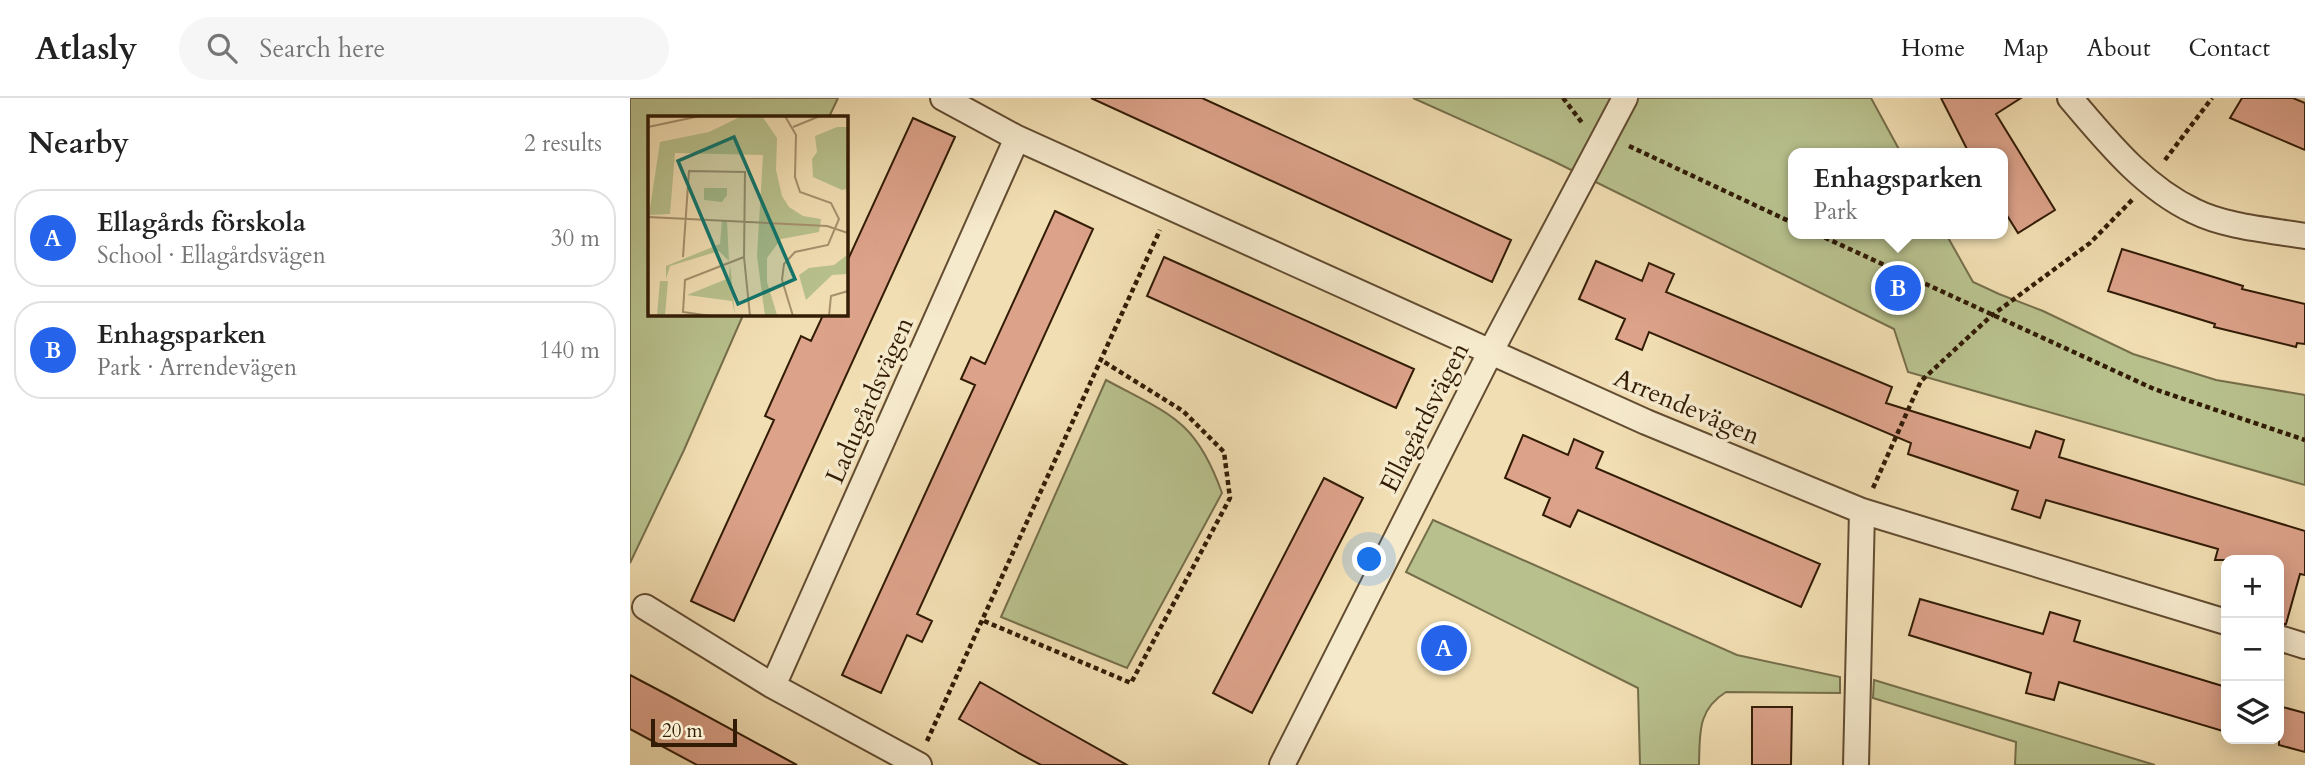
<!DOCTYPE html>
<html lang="en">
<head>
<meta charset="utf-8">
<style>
	:root { --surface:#fff; --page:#f6f6f6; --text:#222; --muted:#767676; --line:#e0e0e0; --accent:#2563eb }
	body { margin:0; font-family:Cardo,serif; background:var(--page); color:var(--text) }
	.controls { position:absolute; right:21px; bottom:21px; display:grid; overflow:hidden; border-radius:14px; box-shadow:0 4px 18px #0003 }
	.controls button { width:63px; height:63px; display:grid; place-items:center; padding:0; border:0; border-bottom:2px solid var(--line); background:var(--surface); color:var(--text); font:35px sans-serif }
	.scale { position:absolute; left:21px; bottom:18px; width:86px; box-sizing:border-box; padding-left:7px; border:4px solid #321c06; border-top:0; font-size:19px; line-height:24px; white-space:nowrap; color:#321c06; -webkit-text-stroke:5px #f6eacd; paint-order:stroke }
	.you { position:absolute; left:740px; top:462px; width:24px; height:24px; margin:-18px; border:5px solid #fff; border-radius:50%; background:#1a73e8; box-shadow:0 0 0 10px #1a73e833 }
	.badge { display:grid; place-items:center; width:46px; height:46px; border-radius:50%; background:var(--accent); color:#fff; font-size:23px; font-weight:700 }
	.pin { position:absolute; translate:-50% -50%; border:4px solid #fff; box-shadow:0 2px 7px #0006 }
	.popup { position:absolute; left:1158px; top:50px; width:220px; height:91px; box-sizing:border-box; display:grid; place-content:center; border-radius:14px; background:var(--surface); filter:drop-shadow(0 2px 5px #0005); font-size:23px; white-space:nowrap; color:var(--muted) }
	.popup b { font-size:26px; color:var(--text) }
	.popup::after { content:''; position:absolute; left:50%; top:100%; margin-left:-14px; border:14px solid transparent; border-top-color:var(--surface) }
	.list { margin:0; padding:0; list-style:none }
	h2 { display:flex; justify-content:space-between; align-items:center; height:91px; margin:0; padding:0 28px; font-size:30px }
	h2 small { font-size:23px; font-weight:400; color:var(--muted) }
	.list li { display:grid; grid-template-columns:46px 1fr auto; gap:21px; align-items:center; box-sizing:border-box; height:98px; margin:0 14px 14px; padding:0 14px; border:2px solid var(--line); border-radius:28px }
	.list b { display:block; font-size:26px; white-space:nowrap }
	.list p { margin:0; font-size:23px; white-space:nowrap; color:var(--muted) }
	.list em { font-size:23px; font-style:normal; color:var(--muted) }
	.icon { flex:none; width:38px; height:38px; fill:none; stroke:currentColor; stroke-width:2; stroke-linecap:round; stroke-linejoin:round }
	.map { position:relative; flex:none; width:1675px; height:667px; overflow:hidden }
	header { display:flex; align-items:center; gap:42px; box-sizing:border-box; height:98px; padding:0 35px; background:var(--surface); border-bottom:2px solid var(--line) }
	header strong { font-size:33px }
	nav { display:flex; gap:38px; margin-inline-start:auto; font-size:24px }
	.search { width:490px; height:63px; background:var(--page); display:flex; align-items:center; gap:18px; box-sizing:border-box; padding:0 24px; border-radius:38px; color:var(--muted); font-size:26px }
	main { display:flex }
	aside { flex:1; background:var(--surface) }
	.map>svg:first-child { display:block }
	.green { fill:#b8c18d; stroke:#756e4a; stroke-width:2 }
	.building { fill:#dca28a; stroke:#321c06; stroke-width:2 }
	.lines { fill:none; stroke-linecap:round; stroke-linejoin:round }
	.minor-casing { stroke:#624c31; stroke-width:28 }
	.path { stroke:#321c06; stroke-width:4.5; stroke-dasharray:5 3.5; stroke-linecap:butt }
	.minor { stroke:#f6eacd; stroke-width:24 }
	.labels { text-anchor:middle; stroke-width:7; stroke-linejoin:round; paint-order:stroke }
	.street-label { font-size:26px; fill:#321c06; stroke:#f6eacd }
	.inset-road { fill:none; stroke:#a5906d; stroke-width:2 }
	.view { fill:#0f766e; fill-opacity:0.15; stroke:#0f766e; stroke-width:3.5 }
	.inset-edge { fill:none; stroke:#321c06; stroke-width:3.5 }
</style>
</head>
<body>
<header>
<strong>Atlasly</strong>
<div class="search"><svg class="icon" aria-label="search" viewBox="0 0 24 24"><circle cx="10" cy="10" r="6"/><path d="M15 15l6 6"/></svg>Search here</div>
<nav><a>Home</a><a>Map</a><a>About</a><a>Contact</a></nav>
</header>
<main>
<aside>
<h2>Nearby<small>2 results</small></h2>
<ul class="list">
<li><span class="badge">A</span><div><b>Ellagårds förskola</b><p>School · Ellagårdsvägen</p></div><em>30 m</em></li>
<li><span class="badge">B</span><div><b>Enhagsparken</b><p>Park · Arrendevägen</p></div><em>140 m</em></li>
</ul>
</aside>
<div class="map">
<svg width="1675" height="667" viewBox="0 0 1675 667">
	<rect width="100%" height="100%" fill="#f1deb2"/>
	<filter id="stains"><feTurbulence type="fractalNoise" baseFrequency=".00286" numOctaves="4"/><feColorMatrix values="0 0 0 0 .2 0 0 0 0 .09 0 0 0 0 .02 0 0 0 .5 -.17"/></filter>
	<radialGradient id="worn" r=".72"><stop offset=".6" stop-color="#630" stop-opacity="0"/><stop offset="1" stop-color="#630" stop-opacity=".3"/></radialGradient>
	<path class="green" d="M0,0h208l-9,19h-180v196h95l-60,137 -54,113z
		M783,0h458l30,55h-108v81h153l27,48 26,12 44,17 90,43 83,26 89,15v90l-397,-113 -14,-43 -343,-169z
		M476,282c65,35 90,40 116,113l-95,175 -126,-51z
		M803,422l304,135 103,22v16l-114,-1c-29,18 -26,42 -27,73h-59l-2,-77 -232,-116z
		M1244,582l281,85h-140l1,-23 -143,-44z"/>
	<path class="building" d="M461,0h111l309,142 -19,42z
		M1311,0h80l-25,16 59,96 -37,23 -15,-24v-56h-34z
		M1612,0h51l12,5v47l-75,-32z
		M283,20l42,19 -221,484 -43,-20 83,-181 -9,-4 36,-80 10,5 13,-28h21v-47z
		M425,113l38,18 -176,385 15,7 -10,21 -15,-7 -26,58 -39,-18 133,-290 -14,-6 10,-22 14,7z
		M1492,151l121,37 -1,3 63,15v40l-8,-1 -1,4 -82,-20 1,-3 -107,-33z
		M534,159l250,112 -18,39 -249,-112z
		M966,163l46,20 7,-18 25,11 -8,18 226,95 -6,16 144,45 6,-17 28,9 -5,17 246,74v44l-5,-1 -14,50h-7v-64h-64l3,-11 -172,-49 -6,18 -28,-9 6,-18 -110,-37 3,-11 -262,-111 -7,18 -26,-11 9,-20 -46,-20z
		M893,337l45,20 6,-16 29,13 -7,16 224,96 -19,43 -223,-97 -8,17 -27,-12 7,-17 -45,-20z
		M694,380l39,20 -111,215 -39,-20z
		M1290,501l123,35 7,-22 30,9 -6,20 152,46v45l-167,-50 -5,18 -28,-7 5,-20 -122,-38z
		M0,577l38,20 129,70h-100l-67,-36z
		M350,584l56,32 91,51h-86l-26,-14 -56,-32z
		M1649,608l26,7v39l-26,-7z
		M1122,609h40l-1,58h-39z"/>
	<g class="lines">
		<g class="minor-casing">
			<path id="minor" d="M313,0l74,40
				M1440,0c36,42 73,89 124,113 32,16 75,19 111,25
				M15,509l128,79
				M1649,540l26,8
				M289,667l-146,-79 244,-548 629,284 216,89 364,111
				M652,667l209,-414 134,-253
				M1226,667l6,-254"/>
		</g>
		<path class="path" d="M933,0l20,26
			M999,48l164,77
			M1535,62l47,-62
			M1187,136l337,155 151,51
			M1243,390l48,-107 70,-65 99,-73 43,-44
			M354,523l147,62 99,-185 -6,-46 -41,-41 -82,-51
			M297,643l233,-511"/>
		<use href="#minor" class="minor"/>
	</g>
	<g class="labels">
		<g class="street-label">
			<text transform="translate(239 302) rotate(-66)" y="9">Ladugårdsvägen</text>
			<text transform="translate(1057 308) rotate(23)" y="9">Arrendevägen</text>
			<text transform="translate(794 319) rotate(-63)" y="9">Ellagårdsvägen</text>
		</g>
	</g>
	<g transform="translate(18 18)">
		<rect width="200" height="200" fill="#f1deb2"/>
		<path d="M94,0h20l15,22 -1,32 6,26 7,11 14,9 18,3 -2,13 -38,7 -14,19v24l10,33 -12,1 -8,-60 6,-101 -88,-2 -5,61 -21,1 11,-73 49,-10zM189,11h10v62l-5,1 -29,-13 -1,-18 5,-7 -2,-16zM56,72h23v7l-5,7 -18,-2zM74,104l5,1 2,40 -10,-10 -49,15 -4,13v-13l54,-22zM199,139v19l-15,1 -26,25 -7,-25 10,-7 25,-3zM82,148l5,51 -3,-14 -45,-6 42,-17zM12,165h8l-3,34h-8z" fill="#b8c18d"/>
		<path class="inset-road" d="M137,0l11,19 -1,42 5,15 31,11 8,16 -11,26 -33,7 -11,12 -2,16 11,36M0,11l52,-11M145,11l27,-11M0,101l179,9 21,7M35,141l6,-86 56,1 -1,85 6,59M63,200l-28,-4 2,-32 59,-23M181,200l2,-20 17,-5"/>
		<path class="view" d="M86,21l61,142 -57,25 -60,-143z"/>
		<rect width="200" height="200" class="inset-edge"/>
	</g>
	<rect width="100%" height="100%" filter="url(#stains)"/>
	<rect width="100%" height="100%" fill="url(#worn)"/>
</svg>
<div class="controls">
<button>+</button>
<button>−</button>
<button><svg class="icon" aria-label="layers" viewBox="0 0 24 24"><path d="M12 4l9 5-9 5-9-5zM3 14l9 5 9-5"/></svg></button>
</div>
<div class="scale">20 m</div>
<div class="you"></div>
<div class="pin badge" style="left:814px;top:550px">A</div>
<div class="pin badge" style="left:1268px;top:190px">B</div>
<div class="popup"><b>Enhagsparken</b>Park</div>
</div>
</main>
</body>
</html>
